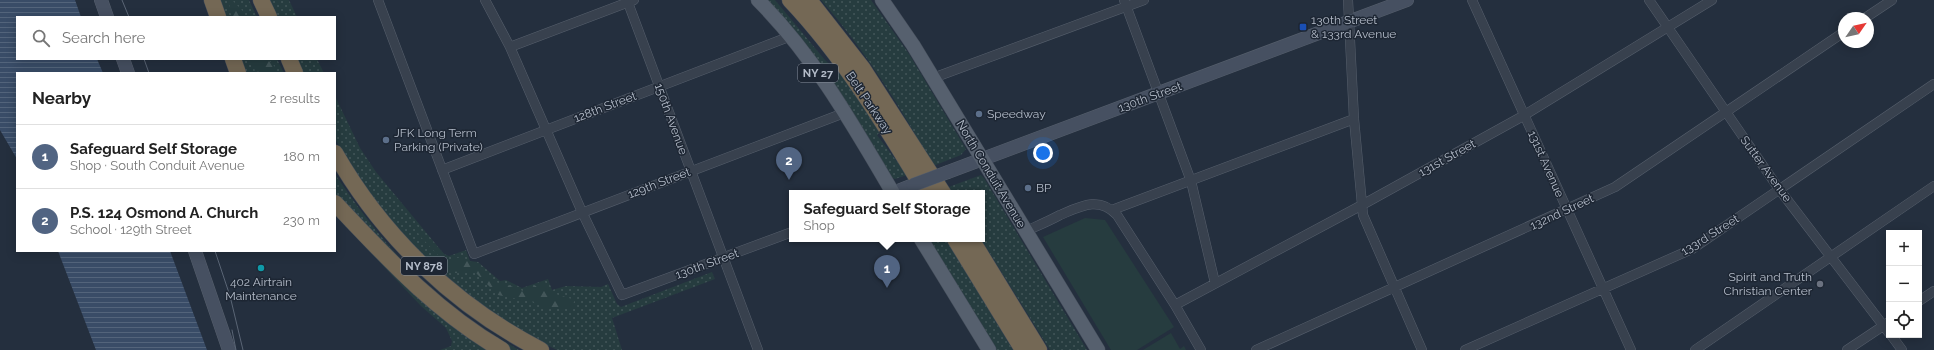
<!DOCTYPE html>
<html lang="en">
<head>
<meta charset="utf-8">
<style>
	:root { --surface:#fff; --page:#f2f2f2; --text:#222; --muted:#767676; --line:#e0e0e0; --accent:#516482 }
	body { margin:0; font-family:Raleway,sans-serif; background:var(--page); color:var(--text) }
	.controls { position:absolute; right:12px; bottom:12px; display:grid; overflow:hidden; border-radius:0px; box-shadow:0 2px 10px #0003 }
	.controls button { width:36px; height:36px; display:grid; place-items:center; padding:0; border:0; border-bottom:1px solid var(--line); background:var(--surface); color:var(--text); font:20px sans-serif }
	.compass { position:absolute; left:1838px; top:12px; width:36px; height:36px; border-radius:50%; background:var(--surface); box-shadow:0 2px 10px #0003; rotate:56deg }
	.you { position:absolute; left:1043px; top:153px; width:14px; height:14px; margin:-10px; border:3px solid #fff; border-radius:50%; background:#1a73e8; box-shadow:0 0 0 6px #1a73e833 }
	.badge { display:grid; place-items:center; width:26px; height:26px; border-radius:50%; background:var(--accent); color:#fff; font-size:13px; font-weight:700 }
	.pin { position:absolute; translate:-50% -33px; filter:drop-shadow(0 1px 2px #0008) }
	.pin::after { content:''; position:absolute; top:21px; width:14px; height:12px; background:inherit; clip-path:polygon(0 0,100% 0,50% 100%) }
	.popup { position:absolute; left:789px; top:190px; width:196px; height:52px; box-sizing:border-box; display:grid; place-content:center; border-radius:0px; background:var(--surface); filter:drop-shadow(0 1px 3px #0005); font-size:13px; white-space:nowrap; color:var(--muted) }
	.popup b { font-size:15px; color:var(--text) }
	.popup::after { content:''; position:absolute; left:50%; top:100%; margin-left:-8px; border:8px solid transparent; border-top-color:var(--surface) }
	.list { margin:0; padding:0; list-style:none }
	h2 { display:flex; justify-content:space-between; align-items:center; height:52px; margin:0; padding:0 16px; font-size:17px }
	h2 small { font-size:13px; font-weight:400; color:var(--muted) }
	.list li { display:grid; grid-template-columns:26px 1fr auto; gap:12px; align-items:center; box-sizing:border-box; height:64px; padding:0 16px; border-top:1px solid var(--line) }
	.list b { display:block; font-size:15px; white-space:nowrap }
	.list p { margin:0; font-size:13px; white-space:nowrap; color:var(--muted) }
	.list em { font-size:13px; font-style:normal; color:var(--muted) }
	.icon { flex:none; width:22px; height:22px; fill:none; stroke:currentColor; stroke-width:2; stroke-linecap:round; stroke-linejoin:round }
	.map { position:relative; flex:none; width:1934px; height:350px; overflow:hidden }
	.search { position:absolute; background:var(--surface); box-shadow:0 2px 10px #0003; left:16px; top:16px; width:320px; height:44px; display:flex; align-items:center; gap:10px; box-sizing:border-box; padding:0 14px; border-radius:0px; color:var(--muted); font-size:15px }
	.panel { position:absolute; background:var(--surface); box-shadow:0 2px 10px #0003; left:16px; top:72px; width:320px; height:180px; border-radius:0px }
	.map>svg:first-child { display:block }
	.grass { fill:url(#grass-dots) }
	.forest { fill:url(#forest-firs) }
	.park { fill:#263c3f }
	.water { fill:url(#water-rules) }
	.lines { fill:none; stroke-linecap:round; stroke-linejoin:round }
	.street-casing { stroke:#565f6c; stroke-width:10 }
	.secondary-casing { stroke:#565f6c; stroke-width:14 }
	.primary-casing { stroke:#414a57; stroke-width:15 }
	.highway-casing { stroke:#434c59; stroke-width:17 }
	.street { stroke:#38414e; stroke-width:9 }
	.secondary { stroke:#465061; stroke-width:13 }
	.primary { stroke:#56606e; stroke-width:14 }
	.highway { stroke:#746855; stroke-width:16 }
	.tram { stroke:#5a6575; stroke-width:1 }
	.secondary-bridge-casing { stroke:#565f6c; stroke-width:14; stroke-linecap:butt }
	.secondary-bridge { stroke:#465061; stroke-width:13 }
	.transit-dot { fill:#1a4fb4; stroke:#1d2633; stroke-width:1.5 }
	.service-dot { fill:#5c6f8a; stroke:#1d2633; stroke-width:1.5 }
	.culture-dot { fill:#0f9aa8; stroke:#1d2633; stroke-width:1.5 }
	.worship-dot { fill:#6b7280; stroke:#1d2633; stroke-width:1.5 }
	.labels { text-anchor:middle; stroke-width:3; stroke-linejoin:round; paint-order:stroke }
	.shield { fill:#1d2633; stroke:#878f9c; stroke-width:1 }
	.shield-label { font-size:11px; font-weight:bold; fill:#b4bcc9 }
	.poi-label { font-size:12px; fill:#b4bcc9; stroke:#1d2633; text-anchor:start }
	.street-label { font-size:12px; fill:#b4bcc9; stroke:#1d2633 }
</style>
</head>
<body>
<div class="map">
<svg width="1934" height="350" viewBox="0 0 1934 350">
	<defs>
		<pattern id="grass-dots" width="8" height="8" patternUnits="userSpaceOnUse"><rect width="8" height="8" fill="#263c3f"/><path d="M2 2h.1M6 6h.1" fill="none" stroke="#435659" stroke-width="1.8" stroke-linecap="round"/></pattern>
		<pattern id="forest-firs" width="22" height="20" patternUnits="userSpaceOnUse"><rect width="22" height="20" fill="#263c3f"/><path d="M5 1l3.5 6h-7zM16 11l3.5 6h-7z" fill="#435659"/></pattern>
		<pattern id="water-rules" width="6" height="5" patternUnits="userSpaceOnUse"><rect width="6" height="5" fill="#394c67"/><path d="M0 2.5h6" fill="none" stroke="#53647b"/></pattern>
	</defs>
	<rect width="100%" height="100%" fill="#242f3e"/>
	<path class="grass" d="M215,0h34l8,17h-36z
		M268,0h21l8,17h-21z
		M766,0h9l50,60 20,19 35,53 -3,3 30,40 -12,4 -4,-2z
		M821,0h50l38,54 57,95 -5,6 -28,11c-32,-59 -68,-116 -112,-166z
		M236,59h41l7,14h-43z
		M296,59h21l7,14h-21z
		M335,96l25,52 16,24 68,82 5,2 17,-6 4,11 8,1 22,19 6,-1 16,8 26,-9 4,11 14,-4 35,1 7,-3 9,20 4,3 91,-35 3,7 -103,39 10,32h-65l-26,-13 -53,-31 -67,-60 -42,-51 -34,-56z
		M335,174c35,52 74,101 124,138 19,14 40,26 60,38h-13l-51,-33 -120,-117z
		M981,175l3,3 103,172h-37l-69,-111 1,-46h-32l-4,-5z
		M335,210l157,140h-52l11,-4 1,-5 -6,-13 -25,-22 -86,-91z
		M929,239h17l67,111h-18z"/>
	<path class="forest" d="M233,1l9,9 4,7h-14l-3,-8 1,-7z
		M249,59h19l7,8 1,6h-21l-1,-8z
		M415,224l35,36 11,-3 14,6 20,19 13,3 15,6 21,-9 2,1 3,9 26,8 -4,8 -22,1 -17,-7 -34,-7 -22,-22c-7,-3 -14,1 -21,0l-36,-38z"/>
	<path class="park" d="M1085,218l20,2 69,107 -37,23h-26l-68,-113z
		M1171,333l9,16 4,-3 2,4h-43z"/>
	<path class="water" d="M0,0h75l6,17h-64v42h80l6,14h-86v86l-17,-29z
		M58,251h112l37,99h-111z"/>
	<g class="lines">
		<g class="street-casing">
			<path id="street" d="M378,0l96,254 370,-141
				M485,0l25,47 72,165 40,83 170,-63
				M627,0l131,350
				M1124,0l67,181 24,102
				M1348,0l6,119 9,96 59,135
				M1472,0l159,350
				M1649,0l130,189 110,144
				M1865,18l27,-18
				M510,47l124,-47
				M933,78l211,-78
				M442,170l349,-134
				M1112,210l242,-91
				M1026,231c11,-5 23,-10 34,-16 21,-9 39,-19 57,0l58,90 26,45
				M1919,301l15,-10
				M1175,305l187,-100 161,-89 189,-116
				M1891,335l11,15
				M1256,350l359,-163 229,-155
				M1465,350l227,-101 242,-165
				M1695,350l239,-164
				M1847,350l42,-28"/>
		</g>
		<g class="secondary-casing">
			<path id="secondary" d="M101,0l6,17
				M123,59l5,14
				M948,172l459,-172
				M893,193l20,-8
				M195,251l34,99"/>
		</g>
		<g class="primary-casing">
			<path id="primary" d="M758,0c56,56 95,125 135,193
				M882,0l31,45 185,305
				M921,239l68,111"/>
		</g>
		<g class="highway-casing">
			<path id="highway" d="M212,0l6,17
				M261,0l8,17
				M790,0c54,57 96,126 136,193
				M809,0l54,69 80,124
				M233,59l5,14
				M289,59l6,14
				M335,153c48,84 120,153 206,197
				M335,203c52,55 100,108 167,147
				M955,239l68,111
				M971,239l68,111"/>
		</g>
		<use href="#street" class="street"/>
		<use href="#secondary" class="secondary"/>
		<use href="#primary" class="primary"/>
		<use href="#highway" class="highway"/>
		<path class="tram" d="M122,0l7,17
			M144,59l5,14
			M215,251l15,45 13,54
			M232,330l4,20"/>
		<g class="secondary-bridge-casing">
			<path id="secondary-bridge" d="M913,185l35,-13"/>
		</g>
		<use href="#secondary-bridge" class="secondary-bridge"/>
	</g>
	<rect class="transit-dot" x="1299" y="23" width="8" height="8" rx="2"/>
	<g class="service-dot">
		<circle cx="979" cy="114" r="4"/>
		<circle cx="386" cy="140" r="4"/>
		<circle cx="1028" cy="188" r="4"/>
	</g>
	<circle class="culture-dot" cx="261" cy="268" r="4"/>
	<circle class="worship-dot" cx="1820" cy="284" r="4"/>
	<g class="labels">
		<g class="shield">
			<rect x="798" y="64" width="40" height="18" rx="3"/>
			<rect x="401" y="257" width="46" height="18" rx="3"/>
		</g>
		<g class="shield-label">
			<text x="818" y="77">NY 27</text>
			<text x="424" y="270">NY 878</text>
		</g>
		<g class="poi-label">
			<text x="1311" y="24">130th Street<tspan x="1311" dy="14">&amp; 133rd Avenue</tspan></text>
			<text x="987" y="118">Speedway</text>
			<text x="394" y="137">JFK Long Term<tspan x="394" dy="14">Parking (Private)</tspan></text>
			<text x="1036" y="192">BP</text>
			<text x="1812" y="281" text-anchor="end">Spirit and Truth<tspan x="1812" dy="14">Christian Center</tspan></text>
			<text x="261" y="286" text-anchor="middle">402 Airtrain<tspan x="261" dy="14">Maintenance</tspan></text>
		</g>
		<g class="street-label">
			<text transform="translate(1150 97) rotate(-20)" y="4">130th Street</text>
			<text transform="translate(869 103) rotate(56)" y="4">Belt Parkway</text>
			<text transform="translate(605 107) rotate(-21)" y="4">128th Street</text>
			<text transform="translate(671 119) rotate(70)" y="4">150th Avenue</text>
			<text transform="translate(1447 158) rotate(-29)" y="4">131st Street</text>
			<text transform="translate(1546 164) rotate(66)" y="4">131st Avenue</text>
			<text transform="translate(1766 169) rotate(54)" y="4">Sutter Avenue</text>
			<text transform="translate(991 174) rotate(59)" y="4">North Conduit Avenue</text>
			<text transform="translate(659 183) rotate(-21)" y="4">129th Street</text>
			<text transform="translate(1562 212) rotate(-25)" y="4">132nd Street</text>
			<text transform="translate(1710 235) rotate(-32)" y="4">133rd Street</text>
			<text transform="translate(707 264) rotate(-20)" y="4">130th Street</text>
		</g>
	</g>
</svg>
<div class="controls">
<button>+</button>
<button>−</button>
<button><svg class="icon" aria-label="locate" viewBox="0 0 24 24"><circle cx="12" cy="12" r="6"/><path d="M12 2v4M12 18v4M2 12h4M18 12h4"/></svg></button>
</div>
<svg class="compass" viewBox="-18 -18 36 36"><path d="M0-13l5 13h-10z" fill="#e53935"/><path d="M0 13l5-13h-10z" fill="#767676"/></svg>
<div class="you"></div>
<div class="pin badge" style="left:887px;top:288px">1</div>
<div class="popup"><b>Safeguard Self Storage</b>Shop</div>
<div class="pin badge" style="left:789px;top:180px">2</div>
<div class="search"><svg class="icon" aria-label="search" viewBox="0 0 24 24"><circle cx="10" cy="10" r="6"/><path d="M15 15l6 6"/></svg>Search here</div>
<section class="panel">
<h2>Nearby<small>2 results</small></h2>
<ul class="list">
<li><span class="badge">1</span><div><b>Safeguard Self Storage</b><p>Shop · South Conduit Avenue</p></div><em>180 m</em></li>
<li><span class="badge">2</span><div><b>P.S. 124 Osmond A. Church</b><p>School · 129th Street</p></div><em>230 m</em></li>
</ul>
</section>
</div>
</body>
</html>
